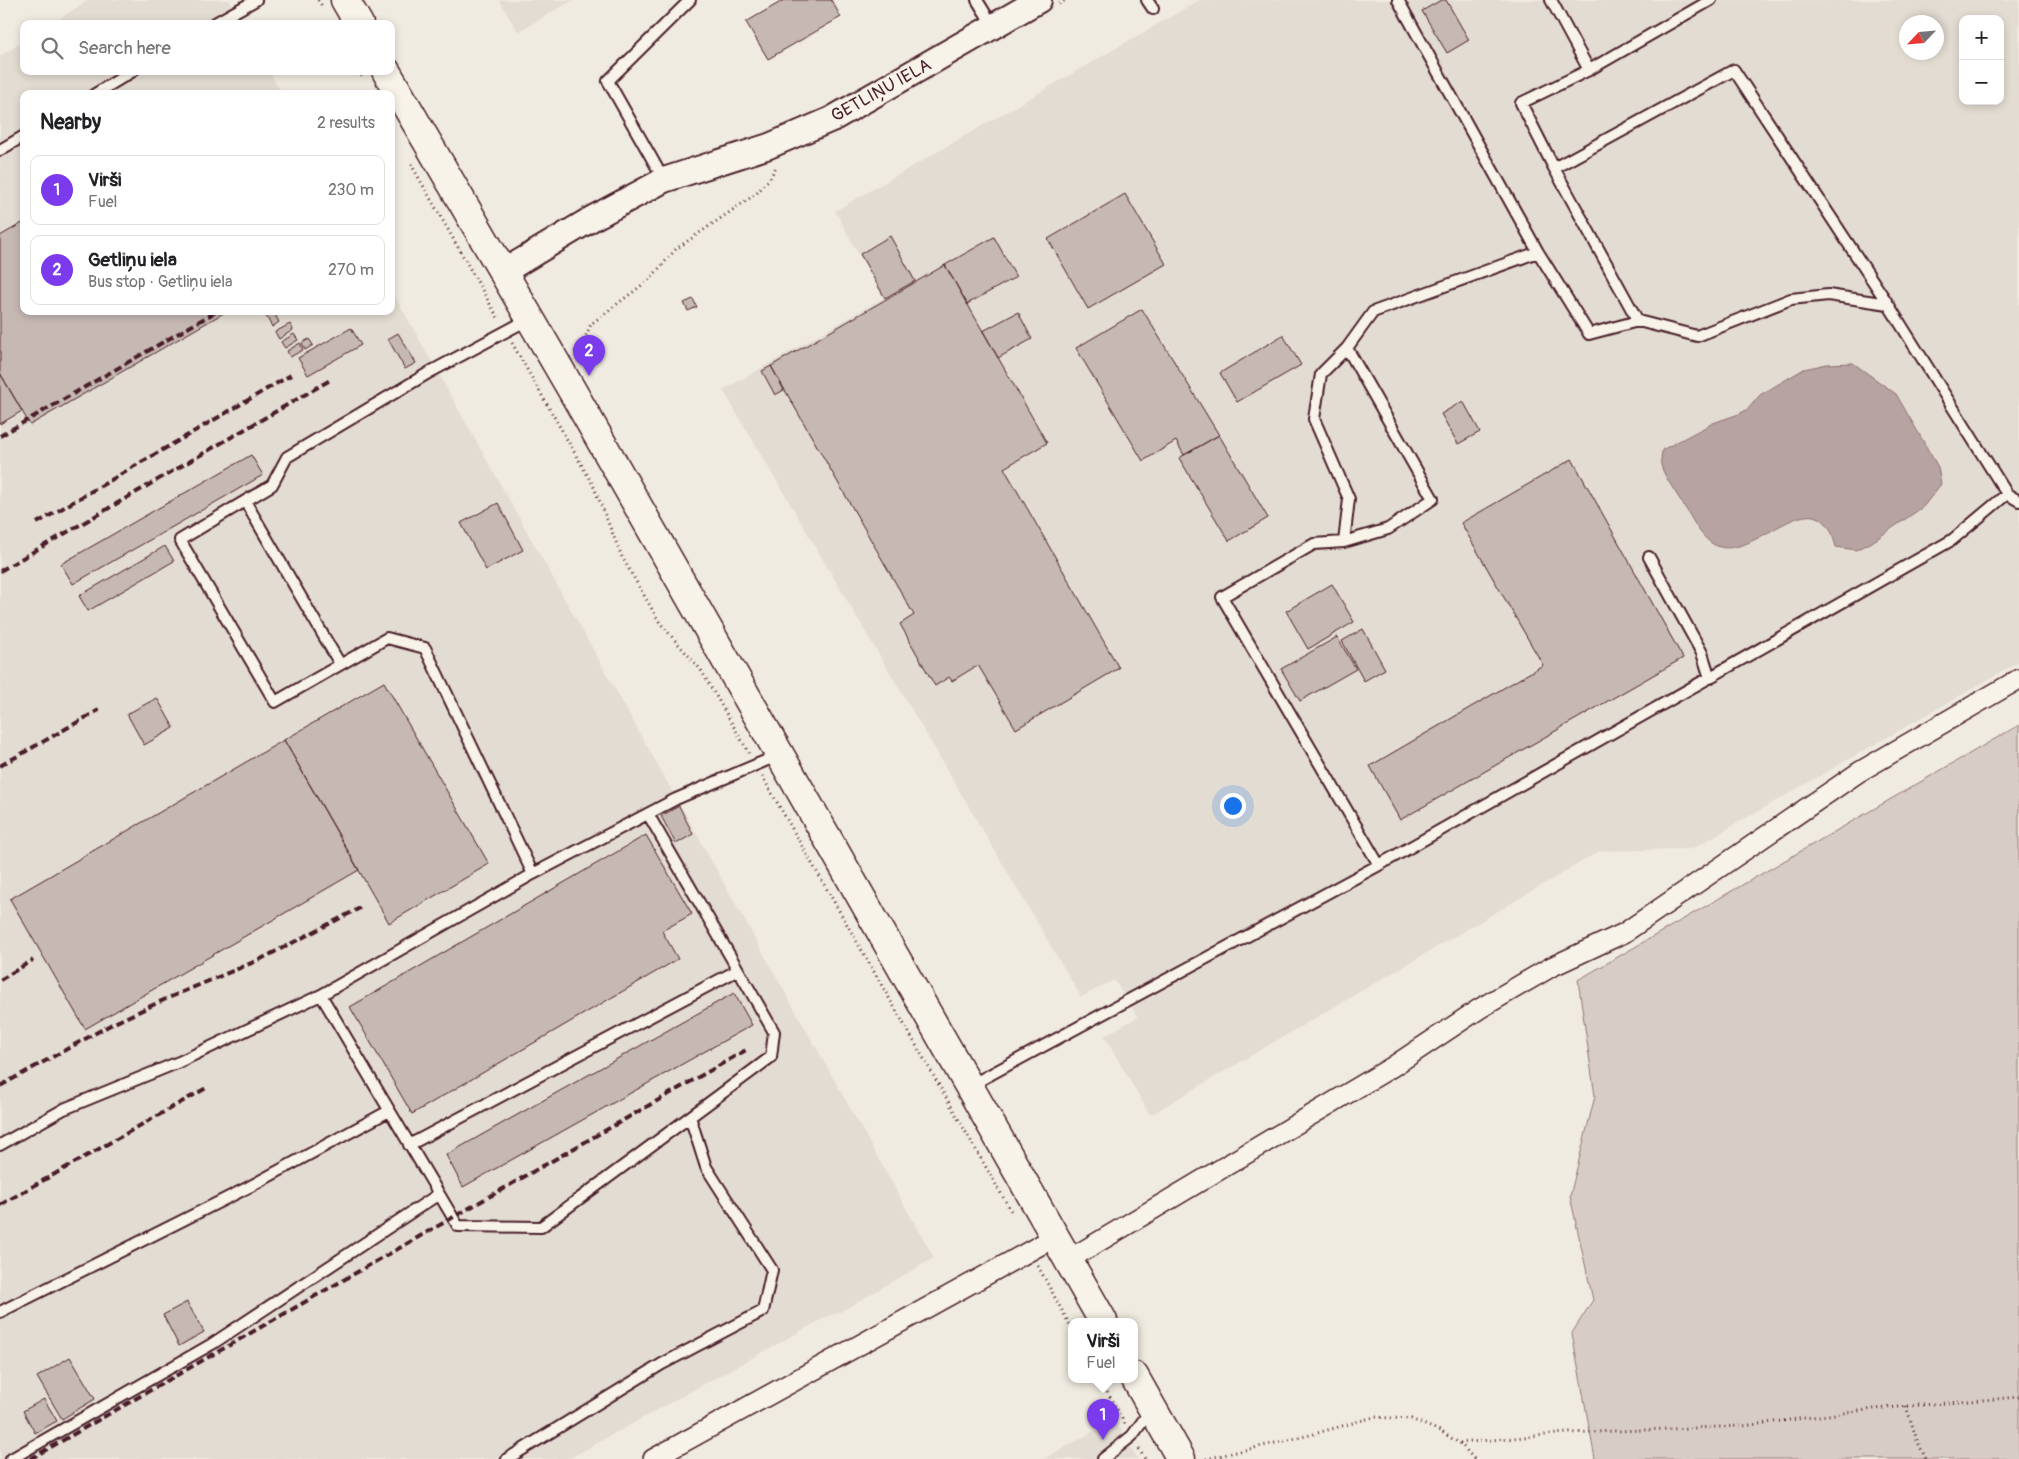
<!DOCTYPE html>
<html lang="en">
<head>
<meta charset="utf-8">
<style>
	:root { --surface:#fff; --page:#f2f2f2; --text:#202124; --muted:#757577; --line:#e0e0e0; --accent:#7c3aed }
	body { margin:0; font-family:Pangolin,sans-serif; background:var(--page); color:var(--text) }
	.controls { position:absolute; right:15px; top:15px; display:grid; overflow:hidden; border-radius:10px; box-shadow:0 2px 8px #0003 }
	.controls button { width:45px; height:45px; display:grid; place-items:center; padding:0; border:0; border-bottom:1px solid var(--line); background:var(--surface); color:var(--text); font:25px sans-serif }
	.compass { position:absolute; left:1899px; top:15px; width:45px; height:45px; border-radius:50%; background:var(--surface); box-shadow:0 2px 8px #0003; rotate:244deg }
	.you { position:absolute; left:1232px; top:805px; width:18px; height:18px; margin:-12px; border:4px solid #fff; border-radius:50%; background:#1a73e8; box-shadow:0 0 0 8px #1a73e833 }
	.badge { display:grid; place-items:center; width:32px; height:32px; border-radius:50%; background:var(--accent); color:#fff; font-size:16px; font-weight:700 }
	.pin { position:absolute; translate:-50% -41px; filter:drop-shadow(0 1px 2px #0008) }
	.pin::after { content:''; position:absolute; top:26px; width:18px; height:15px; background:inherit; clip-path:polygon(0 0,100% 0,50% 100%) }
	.popup { position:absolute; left:1068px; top:1318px; width:70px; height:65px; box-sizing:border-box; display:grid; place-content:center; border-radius:10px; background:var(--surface); filter:drop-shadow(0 1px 4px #0005); font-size:16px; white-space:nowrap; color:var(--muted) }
	.popup b { font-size:19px; color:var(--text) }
	.popup::after { content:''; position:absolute; left:50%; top:100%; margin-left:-10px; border:10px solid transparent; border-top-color:var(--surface) }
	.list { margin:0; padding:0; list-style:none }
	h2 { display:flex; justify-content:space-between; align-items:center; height:65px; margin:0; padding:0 20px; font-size:21px }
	h2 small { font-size:16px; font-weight:400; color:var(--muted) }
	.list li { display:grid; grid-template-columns:32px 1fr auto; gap:15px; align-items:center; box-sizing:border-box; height:70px; margin:0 10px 10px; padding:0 10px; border:1px solid var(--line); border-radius:10px }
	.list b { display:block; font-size:19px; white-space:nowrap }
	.list p { margin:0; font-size:16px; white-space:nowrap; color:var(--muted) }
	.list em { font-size:16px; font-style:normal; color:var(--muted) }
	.icon { flex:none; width:28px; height:28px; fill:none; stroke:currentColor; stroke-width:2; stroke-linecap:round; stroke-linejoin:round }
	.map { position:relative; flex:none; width:2019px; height:1459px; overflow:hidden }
	.search { position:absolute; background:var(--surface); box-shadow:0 2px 8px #0003; left:20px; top:20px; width:375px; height:55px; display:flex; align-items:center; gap:12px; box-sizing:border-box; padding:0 18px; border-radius:10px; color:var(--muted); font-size:19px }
	.panel { position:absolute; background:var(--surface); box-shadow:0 2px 8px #0003; left:20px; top:90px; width:375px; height:225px; border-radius:10px }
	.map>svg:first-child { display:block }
	.built { fill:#e3dcd2; fill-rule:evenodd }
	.green { fill:#d8cdc6; stroke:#917678 }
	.water { fill:#b7a4a2; stroke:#8b6f72 }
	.building { fill:#c6b8b3; stroke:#4a1f2b }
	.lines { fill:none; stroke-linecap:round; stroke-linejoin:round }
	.service-casing { stroke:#4a1f2b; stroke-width:14 }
	.minor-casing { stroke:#4a1f2b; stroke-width:22 }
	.tertiary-casing { stroke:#4a1f2b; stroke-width:28 }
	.secondary-casing { stroke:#4a1f2b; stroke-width:31 }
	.path { stroke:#4a1f2b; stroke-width:3; stroke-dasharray:1 4; stroke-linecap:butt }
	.service { stroke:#f7f3e8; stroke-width:10 }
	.minor { stroke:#f7f3e8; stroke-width:19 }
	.tertiary { stroke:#f7f3e8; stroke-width:24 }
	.secondary { stroke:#f7f3e8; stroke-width:28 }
	.rail { stroke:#4a1f2b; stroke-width:4; stroke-dasharray:8 4; stroke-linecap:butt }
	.labels { text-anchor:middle; stroke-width:4; stroke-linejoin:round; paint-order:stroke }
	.street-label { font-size:18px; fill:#4a1f2b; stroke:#f7f3e8 }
</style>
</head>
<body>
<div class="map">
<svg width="2019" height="1459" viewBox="0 0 2019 1459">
	<rect width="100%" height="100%" fill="#f0ebe0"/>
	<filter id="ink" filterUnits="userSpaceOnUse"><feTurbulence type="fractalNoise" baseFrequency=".02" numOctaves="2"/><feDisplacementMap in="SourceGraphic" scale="10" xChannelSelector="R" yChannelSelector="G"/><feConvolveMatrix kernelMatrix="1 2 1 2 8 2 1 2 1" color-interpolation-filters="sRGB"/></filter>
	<g filter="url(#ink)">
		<path class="built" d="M88,0h141l14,24h-192z
			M499,0h74l-55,32z
			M1199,0h820v662l-327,187 -92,2 -450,264 -46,-79 34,-19 -24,-37 -33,17 -358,-607 160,-92 -48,-87zM1963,19h37v82h-37zM1906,22h30v30h-30z
			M24,41v30h245l13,23h-258v217h367v-22l543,969 -96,55 -8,2 -262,144h-568v-1403z
			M1115,1420l23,39h-95z"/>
		<path class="green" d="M2019,725v734h-424l-23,-126 21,-33 -23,-104 25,-100 -17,-116z"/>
		<path class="water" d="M1853,363l43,31 42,73 3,17 -18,23 -48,33 -19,10 -20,-3c-2,-6 -3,-13 -6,-18 -25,-44 -81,37 -117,15 -13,-8 -19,-22 -27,-35 -7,-12 -22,-32 -25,-44 -1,-4 1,-10 1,-15l51,-27 26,-9 9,-5 12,-14 44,-26 23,-5z"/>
		<path class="building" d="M784,0h47l10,17 -73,42 -22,-37z
			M1441,0h5l23,40 -22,13 -25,-42z
			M1125,194l41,70 -78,45 -40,-70z
			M24,222v89h203l-197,114 -30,-52v-137z
			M890,236l25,45 -30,17 -25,-44z
			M994,237l22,40 -49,27 -22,-39z
			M945,265l102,178 -43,25 115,200 -103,61 -38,-64 -26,16 -3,-4 -14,9 -35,-62 14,-9 -143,-249z
			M693,299l4,8 -9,4 -4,-8z
			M1142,309l77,126 -35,20 -8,-14 -33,20 -67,-113z
			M273,311l6,11 -7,5 -8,-15z
			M1018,312l14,27 -34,19 -15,-27z
			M290,324l3,6 -14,9 -4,-7z
			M351,328l10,17 -53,30 -10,-17z
			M398,333l18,30 -11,6 -17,-30z
			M294,334l4,6 -13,8 -4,-6z
			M1283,335l18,30 -64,37 -17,-29z
			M309,339l4,6 -8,5 -3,-7z
			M300,343l3,7 -13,7 -3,-6z
			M771,366l13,24 -9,5 -13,-24z
			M0,373l22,38 -22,13z
			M1463,401l17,31 -22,12 -17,-30z
			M1219,435l49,83 -39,23 -50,-83z
			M251,455l12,20 -190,109 -12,-20z
			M1572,459l111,199 -283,162 -30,-54 173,-101 -82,-142z
			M498,503l25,47 -37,20 -25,-47z
			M165,546l9,15 -86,50 -9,-15z
			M1332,584l22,38 -46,27 -22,-38z
			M1363,629l22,40 -21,12 -22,-40z
			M1337,637l19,32 -56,32 -19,-32z
			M384,682l105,182 -100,59 -105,-183z
			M157,698l17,30 -30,17 -17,-31z
			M284,740l75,130 -274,159 -75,-130z
			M679,806l14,28 -17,10 -15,-28z
			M646,835l46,79 -30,17 16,28 -266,155 -62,-107z
			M734,993l18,32 -289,162 -17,-32z
			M187,1302l17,30 -25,14 -16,-31z
			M70,1357l25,42 -33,20 -25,-42z
			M44,1399l13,22 -22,12 -12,-22z"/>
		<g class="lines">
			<g class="service-casing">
				<path id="service" d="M977,0l16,26
					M1147,0l6,9
					M1551,0l38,70 -68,33 33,65 84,153
					M213,24l43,-24
					M1589,70l122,-70
					M95,94l38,-23
					M0,150l24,-14
					M1554,168l180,-98 154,234
					M664,180l-56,-99 82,-81
					M529,319l-99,53 -143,85 -15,28 -92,55 95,162 112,-64 38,10 108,226 143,-75 103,-44
					M2007,494l12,7
					M245,501l95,163
					M1344,542l5,-43 -35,-80 7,-45 26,-26
					M1649,557l53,96 8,25
					M1379,865l-157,-268 92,-53 30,-2 44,-13 45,-30 -86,-151 26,-36 165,-60
					M533,874l-212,121 137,231 83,1 230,-170 3,-25 -126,-218
					M971,1085l408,-220 573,-325 55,-46 -119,-190 -60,-9 -37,4 -94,37 -59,-15 -49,13 -51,-82 -140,-252
					M0,1145l64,-36 115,-47 142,-67
					M409,1145l329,-175
					M0,1312l249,-125 140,-76
					M11,1459l201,-115 227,-150
					M507,1459l155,-95 101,-53 9,-41 -66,-103 -16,-50
					M1103,1459l29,-23 18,-25"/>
			</g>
			<g class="minor-casing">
				<path id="minor" d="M1068,1260l324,-193 87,-58 72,-42 73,-34 235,-161 160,-93
					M653,1459l402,-222"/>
			</g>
			<g class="tertiary-casing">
				<path id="tertiary" d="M503,272l90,-54 71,-38 105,-34 63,-27 207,-119"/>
			</g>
			<g class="secondary-casing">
				<path id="secondary" d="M345,0l14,24
					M386,71l184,316 533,934
					M1134,1376l47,83"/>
			</g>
			<path class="path" d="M318,0l4,6
				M1059,4l7,-4
				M359,71l4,7
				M411,164l88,156
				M512,343l81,142 29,72 38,66 41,47 48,83
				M575,352l7,-8 9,-20 59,-45 26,-30 80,-55 14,-16 7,-13
				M762,776l249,435
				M1038,1266l34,63
				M1100,1379l25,45
				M1906,1406l11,34 9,19
				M1460,1443l14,16
				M1139,1449l6,10
				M1206,1459l104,-24 64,-18 37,2 29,12 19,12 108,-10 176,-7 131,-17 145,-12"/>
			<use href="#service" class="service"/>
			<use href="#minor" class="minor"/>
			<use href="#tertiary" class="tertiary"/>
			<use href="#secondary" class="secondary"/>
			<path class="rail" d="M0,436l217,-125
				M37,523l254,-148
				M0,571l332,-192
				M0,766l99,-56
				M0,980l33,-20
				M0,1086l112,-62 56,-26 93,-39 99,-51
				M0,1205l208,-118
				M30,1459l716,-409"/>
		</g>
	</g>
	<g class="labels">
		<g class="street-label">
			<text transform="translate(881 90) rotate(-29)" y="6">GETLIŅU IELA</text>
		</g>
	</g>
</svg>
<div class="controls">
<button>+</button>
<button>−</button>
</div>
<svg class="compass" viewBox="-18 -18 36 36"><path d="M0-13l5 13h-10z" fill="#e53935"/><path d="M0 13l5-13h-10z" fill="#757577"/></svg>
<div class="you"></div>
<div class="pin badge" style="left:1103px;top:1440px">1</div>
<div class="popup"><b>Virši</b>Fuel</div>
<div class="pin badge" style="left:589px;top:376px">2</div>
<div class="search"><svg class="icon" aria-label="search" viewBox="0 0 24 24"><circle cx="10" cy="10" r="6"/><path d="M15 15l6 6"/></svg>Search here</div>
<section class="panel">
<h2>Nearby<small>2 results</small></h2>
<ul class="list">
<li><span class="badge">1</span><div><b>Virši</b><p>Fuel</p></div><em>230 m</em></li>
<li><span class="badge">2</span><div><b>Getliņu iela</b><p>Bus stop · Getliņu iela</p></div><em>270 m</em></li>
</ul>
</section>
</div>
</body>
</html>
